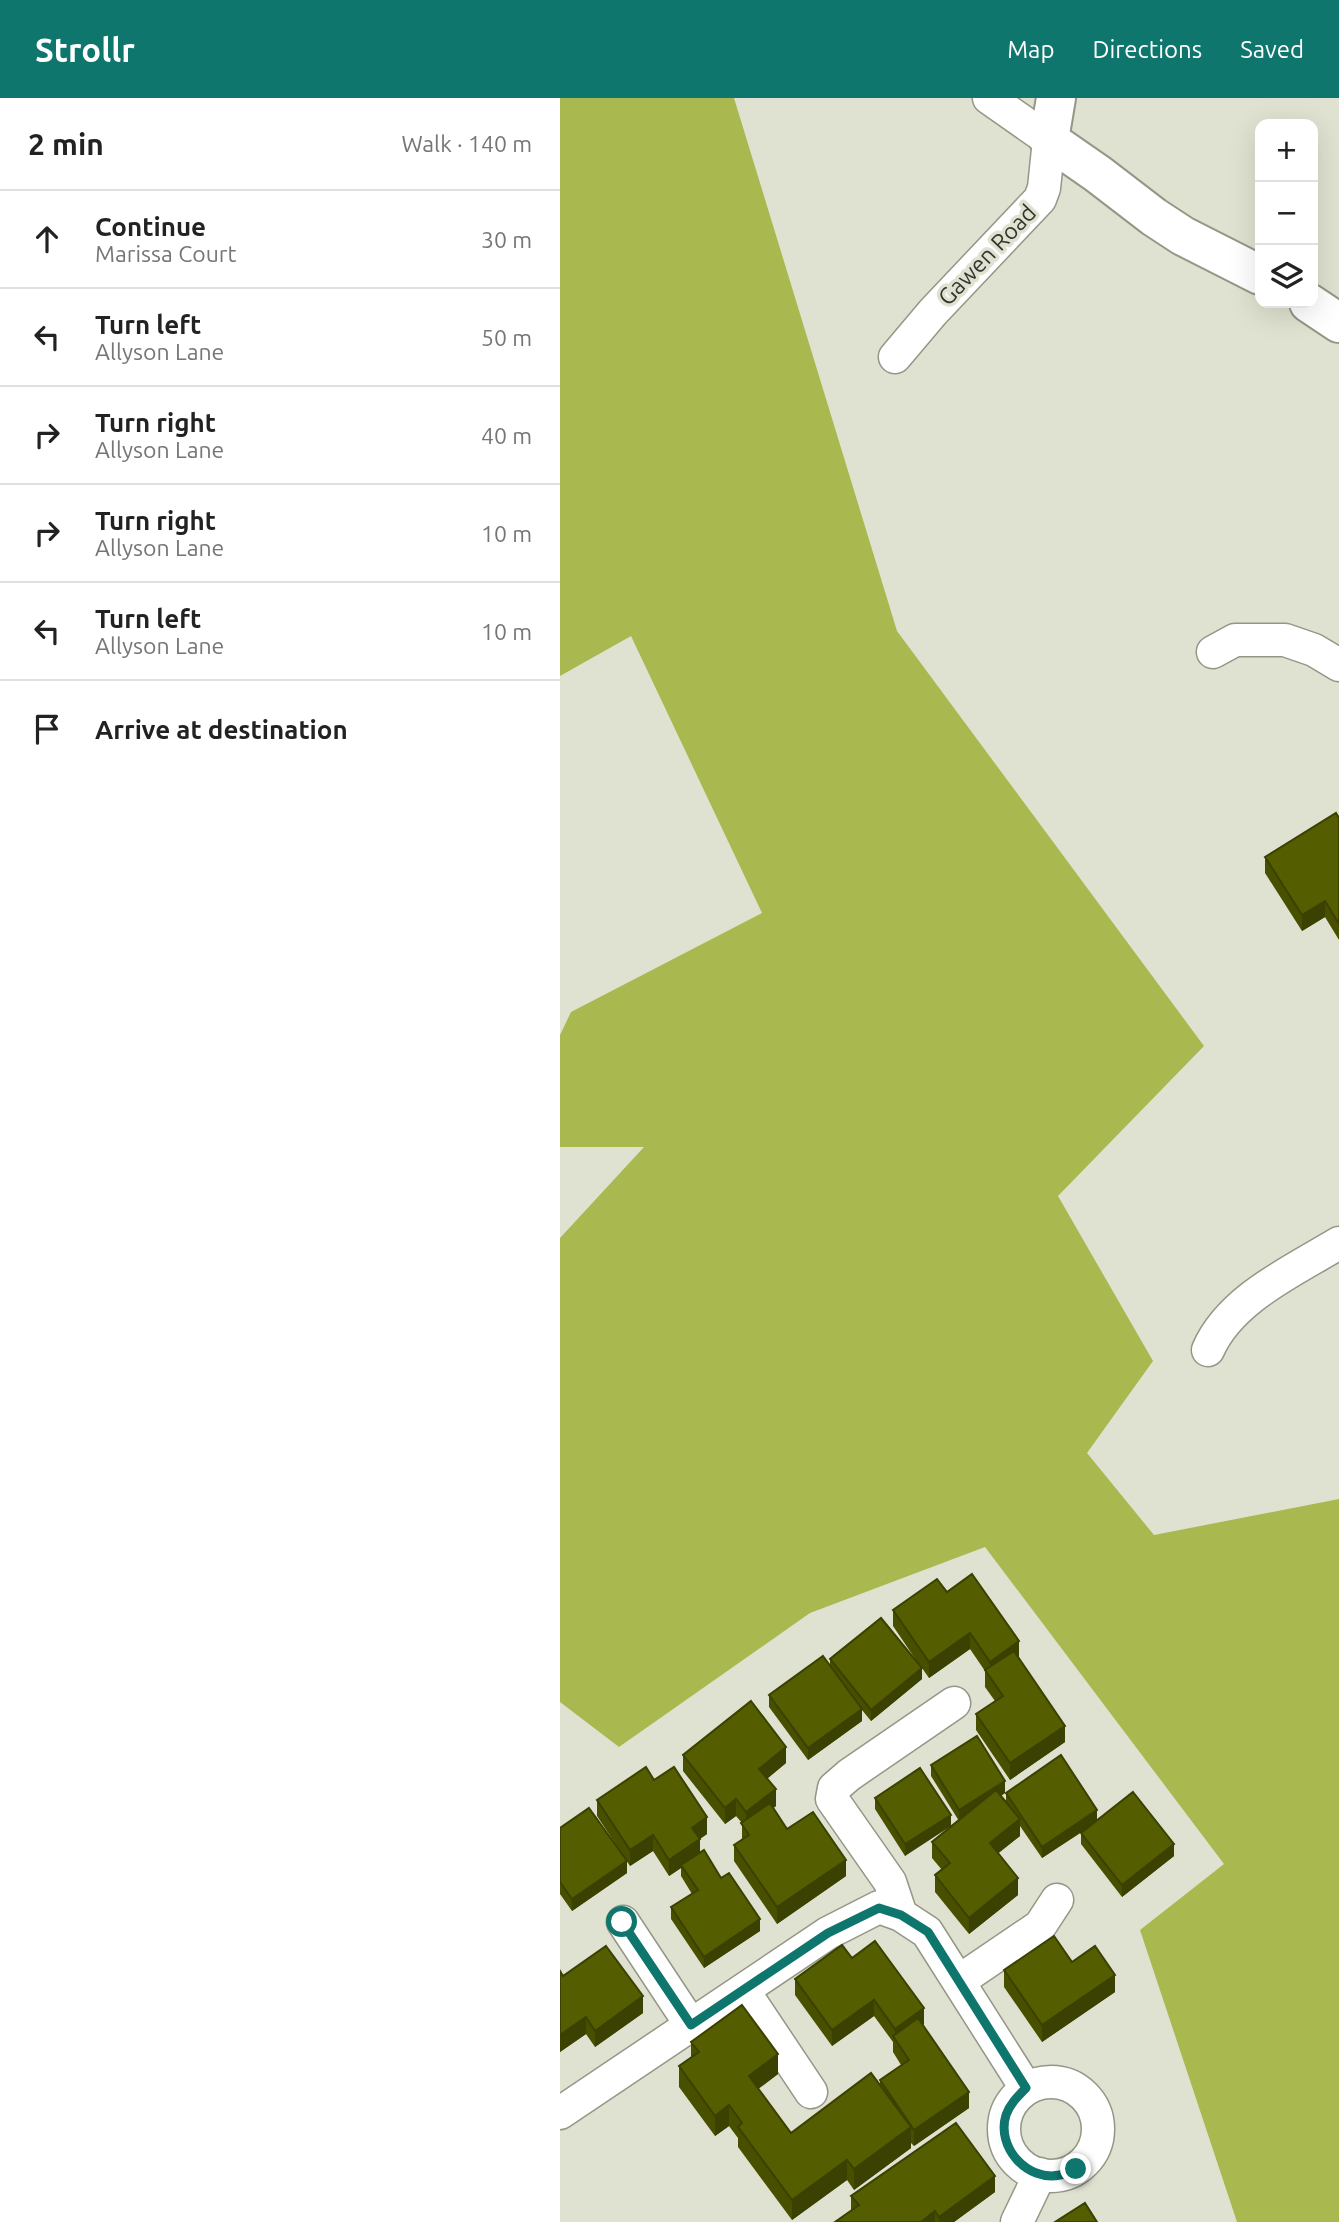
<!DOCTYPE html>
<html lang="en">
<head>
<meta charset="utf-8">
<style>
	:root { --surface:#fff; --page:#f2f2f2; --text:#222; --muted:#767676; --line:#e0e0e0; --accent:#0f766e }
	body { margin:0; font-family:Ubuntu,sans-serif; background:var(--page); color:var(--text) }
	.controls { position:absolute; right:21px; top:21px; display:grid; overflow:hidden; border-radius:14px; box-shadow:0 7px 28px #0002 }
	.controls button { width:63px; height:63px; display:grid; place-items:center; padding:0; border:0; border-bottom:2px solid var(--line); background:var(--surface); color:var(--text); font:35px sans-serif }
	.stop { position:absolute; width:21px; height:21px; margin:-16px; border:5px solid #0f766e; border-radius:50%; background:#fff }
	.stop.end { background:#0f766e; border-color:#fff; box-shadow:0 2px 7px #0008 }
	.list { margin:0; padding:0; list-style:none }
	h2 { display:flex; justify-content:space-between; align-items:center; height:91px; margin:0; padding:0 28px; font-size:30px }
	h2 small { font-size:23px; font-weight:400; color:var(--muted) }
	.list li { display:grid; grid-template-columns:46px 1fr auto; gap:21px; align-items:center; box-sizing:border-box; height:98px; padding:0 28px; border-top:2px solid var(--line) }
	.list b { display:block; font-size:26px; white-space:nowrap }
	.list p { margin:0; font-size:23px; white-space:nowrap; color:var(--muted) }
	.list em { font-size:23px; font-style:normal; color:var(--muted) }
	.icon { flex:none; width:38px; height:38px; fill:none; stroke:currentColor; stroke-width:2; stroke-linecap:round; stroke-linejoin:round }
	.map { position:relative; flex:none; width:779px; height:2124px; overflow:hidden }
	header { display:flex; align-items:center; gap:42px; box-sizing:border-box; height:98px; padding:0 35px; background:var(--accent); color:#fff }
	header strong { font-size:33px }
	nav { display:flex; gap:38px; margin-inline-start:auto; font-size:24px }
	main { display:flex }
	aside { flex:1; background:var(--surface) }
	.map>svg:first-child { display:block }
	.forest { fill:#aab850 }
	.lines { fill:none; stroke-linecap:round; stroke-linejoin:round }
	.minor-casing { stroke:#949786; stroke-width:35 }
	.tertiary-casing { stroke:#949786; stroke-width:42 }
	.minor { stroke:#fff; stroke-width:32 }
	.tertiary { stroke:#fff; stroke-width:38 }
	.wall { fill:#485000 }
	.shaded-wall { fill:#3b4100 }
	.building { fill:#545d00; stroke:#3b4100; stroke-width:2 }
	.route { stroke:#0f766e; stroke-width:9 }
	.labels { text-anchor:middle; stroke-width:7; stroke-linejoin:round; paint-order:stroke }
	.street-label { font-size:23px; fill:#34352e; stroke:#dfe2d0 }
</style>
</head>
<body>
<header>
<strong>Strollr</strong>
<nav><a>Map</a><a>Directions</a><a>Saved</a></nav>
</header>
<main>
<aside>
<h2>2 min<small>Walk · 140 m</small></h2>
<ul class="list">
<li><svg class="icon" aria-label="ahead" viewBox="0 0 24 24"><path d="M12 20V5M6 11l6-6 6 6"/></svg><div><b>Continue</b><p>Marissa Court</p></div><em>30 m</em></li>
<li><svg class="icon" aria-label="left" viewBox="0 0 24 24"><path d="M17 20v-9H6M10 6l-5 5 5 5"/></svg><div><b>Turn left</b><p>Allyson Lane</p></div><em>50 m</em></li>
<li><svg class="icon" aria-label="right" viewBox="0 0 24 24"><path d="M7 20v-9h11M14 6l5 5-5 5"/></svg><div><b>Turn right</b><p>Allyson Lane</p></div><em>40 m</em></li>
<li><svg class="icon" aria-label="right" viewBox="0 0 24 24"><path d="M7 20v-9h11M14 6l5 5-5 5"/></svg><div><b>Turn right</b><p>Allyson Lane</p></div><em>10 m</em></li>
<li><svg class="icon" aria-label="left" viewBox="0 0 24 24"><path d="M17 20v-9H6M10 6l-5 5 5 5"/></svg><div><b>Turn left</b><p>Allyson Lane</p></div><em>10 m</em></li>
<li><svg class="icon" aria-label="arrive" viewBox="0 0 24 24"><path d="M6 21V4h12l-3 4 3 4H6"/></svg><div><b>Arrive at destination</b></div></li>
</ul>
</aside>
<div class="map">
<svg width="779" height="2124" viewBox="0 0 779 2124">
	<rect width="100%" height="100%" fill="#dfe2d0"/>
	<path class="forest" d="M0,0h174l163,533 307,415 -146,150 95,165 -66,92 67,82 185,-36v723h-102l-97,-292 84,-66 -239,-317 -175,66 -191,134 -59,-45v-464l84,-91h-84v-112l11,-23 191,-99 -131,-277 -71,40z"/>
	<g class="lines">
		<g class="minor-casing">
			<path id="minor" d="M335,259l38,-45 107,-113 4,-11 5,-48 -60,-42
				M653,554l22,-12h50l29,10 25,15
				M648,1252c22,-51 85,-79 131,-107
				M341,1817l-11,-33 -58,-83 2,-11 15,-13 105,-72
				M63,1824l68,103
				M399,1883l81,-55 17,-26
				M183,1892l68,102
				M444 2031a47 47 0 1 1 94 0a47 47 0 1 1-94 0Z
				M0,2015l268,-180 51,-26 22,8 26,17 99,156
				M457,2124l23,-48"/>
		</g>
		<g class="tertiary-casing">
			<path id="tertiary" d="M496,0l-7,42 49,34 56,43 29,19 77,39
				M749,205l30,20"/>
		</g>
		<use href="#minor" class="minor"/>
		<use href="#tertiary" class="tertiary"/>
	</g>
	<path class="wall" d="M779,720v122l-14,-23 -23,14 -37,-58v-16z
		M387,1494l72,66 46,84 -55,38 -34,-50v-16l19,-13 -10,-14v-16l-15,-22 -41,29 -7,-10v11l-51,42 -9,-11v11l-54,39 -39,-53v-12l61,-30v-6l90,7 -27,-40v-16z
		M123,1657l103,8 -19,16 9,27 -3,2 14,21 59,47 -69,48 -43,-63v-16l8,-5v-17l-6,-7 -11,8 -42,-53z
		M371,1667l74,28 -4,3 5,5v-8l91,27 77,36 -52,41 -41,-53v-11l1,-1 -40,26 -22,-32v10l-22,17 20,42 -49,39 -34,-42v-17l7,-5 -10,-12v-16l27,-21 -28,-45z
		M94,1682l53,54 -7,5v13l21,26 39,53 -56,37 -33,-49v-12l21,-13 -11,-18v-8l-12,8 -16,-25 -23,15 -33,-50v-16z
		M315,1700l76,17 -46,41 -30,-47z
		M0,1730l67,45 -55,38 -12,-17z
		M292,1860l72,66 -1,1 46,83 -55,38 -3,-3v5l-57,42 -7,-10 -55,40 -54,-73v-9l-9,-12 -14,10 -36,-49v-21l12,-9v-15l87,32 -20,15 33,44 89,-48v-5l21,-15 -8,-13v-10l-19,-26 -42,30 -37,-51v-16z
		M512,1864l43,30 -73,50 -38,-55v-17z
		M0,1873l3,5 80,37 -48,34 -9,-13 -26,18z
		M435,2094l-41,30h-119l16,-11v-15z"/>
	<path class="shaded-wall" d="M765,803v16l-23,14v-16z
		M410,1535v16l-41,29v-16z
		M459,1543v17l-29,20v-16z
		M362,1570v11l-51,42v-11z
		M302,1611v12l-54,39v-12z
		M505,1628v16l-55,38v-17z
		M226,1649v16l-27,22v-16z
		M445,1683v12l-46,29v-12z
		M216,1691v17l-30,23v-17z
		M176,1701v17l-11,8v-16z
		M537,1712v11l-55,37v-11z
		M391,1717v11l-46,30v-12z
		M147,1719v17l-15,10v-16z
		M460,1721v17l-30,24v-17z
		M93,1737v16l-23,15v-16z
		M140,1741v17l-19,9v3l-12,8v-16z
		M614,1746v12l-52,41v-12z
		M286,1762v16l-69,48v-17z
		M67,1763v12l-55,38v-12z
		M458,1780v17l-49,39v-16z
		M200,1821v12l-56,37v-11z
		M555,1877v17l-73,50v-17z
		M83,1898v17l-48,34v-16z
		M314,1902v16l-42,30v-16z
		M364,1910v16l-26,19 -3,-4v-10z
		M26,1919v17l-26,18v-17z
		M218,1956v20l-29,22v-20z
		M409,1994v16l-55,38v-16z
		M169,2007v21l-14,10v-20z
		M351,2029v21l-57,42v-21z
		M287,2062v20l-55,40v-20z
		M435,2078v16l-41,30h-15v-5z
		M375,2113v11h-14z"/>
	<path class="building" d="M776,715l3,5v106l-14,-23 -23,14 -37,-58z
		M412,1476l47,67 -29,21 -20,-29 -41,29 -36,-52 44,-31 10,13z
		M321,1520l41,50 -51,42 -41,-51z
		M454,1553l51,75 -55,37 -34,-49 27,-18 -18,-26z
		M263,1558l39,53 -54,39 -39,-53z
		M191,1603l35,46 -27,22 17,20 -30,23 -10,-13 -11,9 -42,-53z
		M417,1638l28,45 -46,29 -28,-45z
		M501,1657l36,55 -55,37 -36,-54z
		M86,1669l8,13 20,-13 33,50 -15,11 8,11 -31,21 -16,-25 -23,15 -33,-50z
		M360,1670l31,47 -46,29 -30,-46z
		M436,1692l24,29 -30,24 28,35 -49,40 -34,-43 15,-12 -18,-21z
		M573,1694l41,52 -52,41 -41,-52z
		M210,1705l17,26 26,-17 33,48 -69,47 -43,-62 15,-10 -8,-12z
		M29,1710l38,53 -55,38 -12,-17v-54z
		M144,1752l17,28 8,-5 31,46 -56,38 -33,-50 27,-17 -17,-25z
		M494,1838l18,26 23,-16 20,29 -73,50 -38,-55z
		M315,1843l49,67 -29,21 -21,-29 -42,30 -37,-51 47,-34 10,13z
		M46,1848l37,50 -48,35 -9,-14 -26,18v-64l3,5z
		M182,1907l36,49 -29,22 42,57 80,-60 40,54 -57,42 -7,-9 -55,40 -54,-73 4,-4 -13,-18 -14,11 -36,-50 20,-14 -8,-10z
		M358,1920l51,74 -55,38 -34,-50 29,-20 -16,-24z
		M396,2025l39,53 -56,41 -4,-6 -14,11h-86l24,-17 -8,-9z
		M525,2105l12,19h-42z"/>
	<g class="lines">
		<path class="route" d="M62,1824l69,103 137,-92 51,-25 22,7 27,17 98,156c-9,9 -16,16 -20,27 -10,32 21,67 54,60 5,-1 11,-4 16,-6"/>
	</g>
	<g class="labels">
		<g class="street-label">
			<text transform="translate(427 157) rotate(-46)" y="8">Gawen Road</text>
		</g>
	</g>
</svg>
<div class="controls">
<button>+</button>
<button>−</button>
<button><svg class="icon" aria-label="layers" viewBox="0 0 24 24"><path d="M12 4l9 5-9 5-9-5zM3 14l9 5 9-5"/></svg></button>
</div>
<div class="stop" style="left:62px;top:1824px"></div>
<div class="stop end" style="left:516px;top:2071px"></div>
</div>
</main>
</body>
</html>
